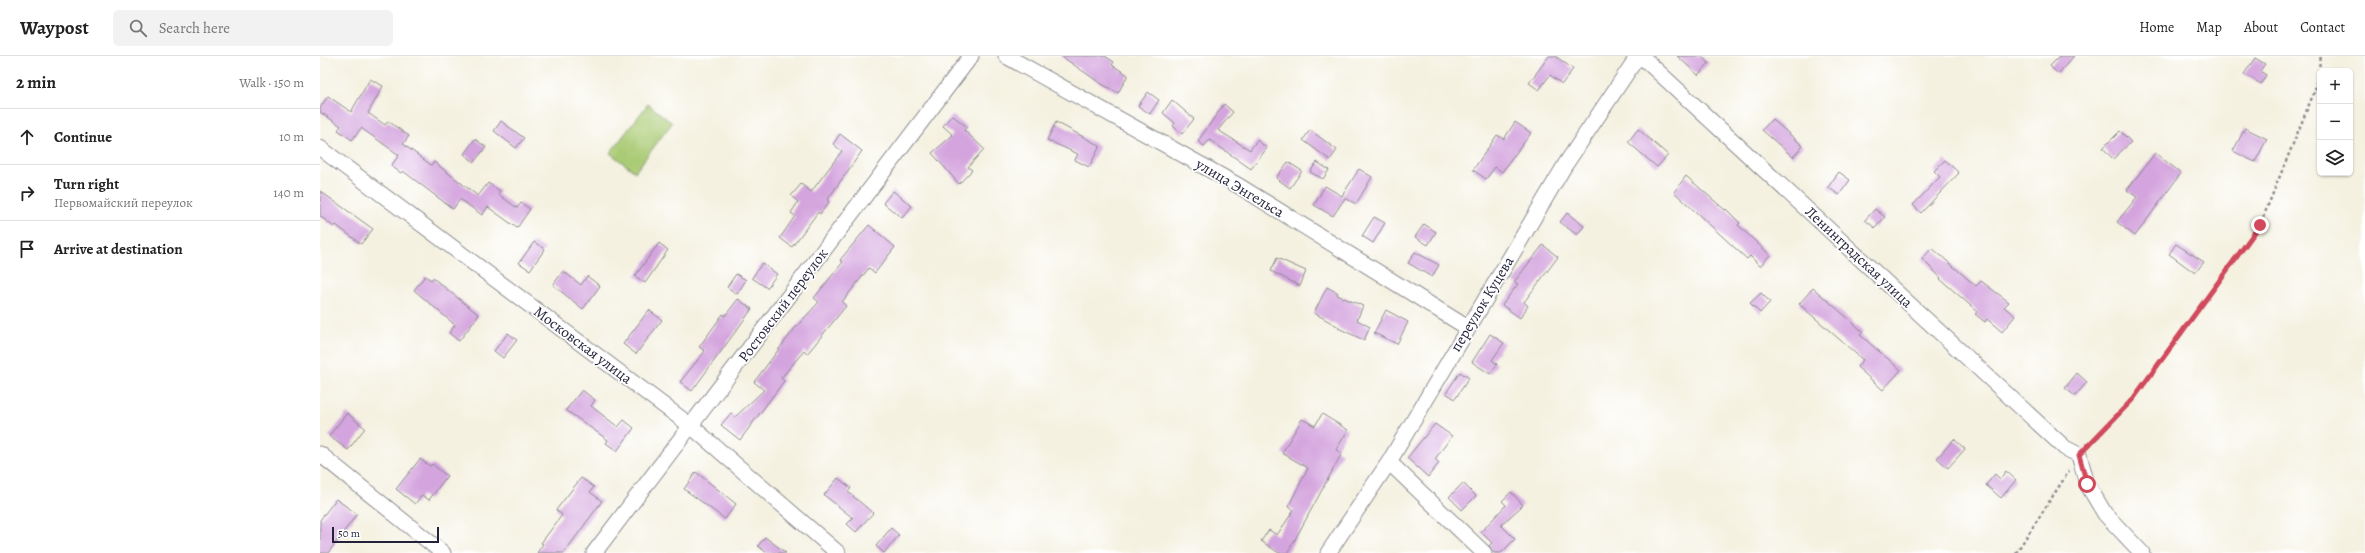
<!DOCTYPE html>
<html lang="en">
<head>
<meta charset="utf-8">
<style>
	:root { --surface:#fff; --page:#f2f2f2; --text:#222; --muted:#767676; --line:#e0e0e0 }
	body { margin:0; font-family:Alegreya,serif; background:var(--page); color:var(--text) }
	.controls { position:absolute; right:12px; top:12px; display:grid; overflow:hidden; border-radius:6px; box-shadow:0 1px 3px #0004 }
	.controls button { width:36px; height:36px; display:grid; place-items:center; padding:0; border:0; border-bottom:1px solid var(--line); background:var(--surface); color:var(--text); font:20px sans-serif }
	.scale { position:absolute; left:12px; bottom:10px; width:107px; box-sizing:border-box; padding-left:4px; border:2px solid #22223b; border-top:0; font-size:11px; line-height:14px; white-space:nowrap; color:#22223b; -webkit-text-stroke:3px #fff; paint-order:stroke }
	.stop { position:absolute; width:12px; height:12px; margin:-9px; border:3px solid #d1495b; border-radius:50%; background:#fff }
	.stop.end { background:#d1495b; border-color:#fff; box-shadow:0 1px 4px #0008 }
	.list { margin:0; padding:0; list-style:none }
	h2 { display:flex; justify-content:space-between; align-items:center; height:52px; margin:0; padding:0 16px; font-size:17px }
	h2 small { font-size:13px; font-weight:400; color:var(--muted) }
	.list li { display:grid; grid-template-columns:26px 1fr auto; gap:12px; align-items:center; box-sizing:border-box; height:56px; padding:0 16px; border-top:1px solid var(--line) }
	.list b { display:block; font-size:15px; white-space:nowrap }
	.list p { margin:0; font-size:13px; white-space:nowrap; color:var(--muted) }
	.list em { font-size:13px; font-style:normal; color:var(--muted) }
	.icon { flex:none; width:22px; height:22px; fill:none; stroke:currentColor; stroke-width:2; stroke-linecap:round; stroke-linejoin:round }
	.map { position:relative; flex:none; width:2045px; height:497px; overflow:hidden }
	header { display:flex; align-items:center; gap:24px; box-sizing:border-box; height:56px; padding:0 20px; background:var(--surface); border-bottom:1px solid var(--line) }
	header strong { font-size:19px }
	nav { display:flex; gap:22px; margin-inline-start:auto; font-size:14px }
	.search { width:280px; height:36px; background:var(--page); display:flex; align-items:center; gap:10px; box-sizing:border-box; padding:0 14px; border-radius:6px; color:var(--muted); font-size:15px }
	main { display:flex }
	aside { flex:1; background:var(--surface) }
	.map>svg:first-child { display:block }
	.green { fill:#aacb74; stroke:#667658 }
	.building { fill:#d4a4de }
	.lines { fill:none; stroke-linecap:round; stroke-linejoin:round }
	.minor-casing { stroke:#8b8a8e; stroke-width:17 }
	.path { stroke:#8b8a8e; stroke-width:2.5; stroke-dasharray:3 3; stroke-linecap:butt }
	.minor { stroke:#fff; stroke-width:15 }
	.route { stroke:#d1495b; stroke-width:5 }
	.labels { text-anchor:middle; stroke-width:3.5; stroke-linejoin:round; paint-order:stroke }
	.street-label { font-size:15px; fill:#22223b; stroke:#fff }
</style>
</head>
<body>
<header>
<strong>Waypost</strong>
<div class="search"><svg class="icon" aria-label="search" viewBox="0 0 24 24"><circle cx="10" cy="10" r="6"/><path d="M15 15l6 6"/></svg>Search here</div>
<nav><a>Home</a><a>Map</a><a>About</a><a>Contact</a></nav>
</header>
<main>
<aside>
<h2>2 min<small>Walk · 150 m</small></h2>
<ul class="list">
<li><svg class="icon" aria-label="ahead" viewBox="0 0 24 24"><path d="M12 20V5M6 11l6-6 6 6"/></svg><div><b>Continue</b></div><em>10 m</em></li>
<li><svg class="icon" aria-label="right" viewBox="0 0 24 24"><path d="M7 20v-9h11M14 6l5 5-5 5"/></svg><div><b>Turn right</b><p>Первомайский переулок</p></div><em>140 m</em></li>
<li><svg class="icon" aria-label="arrive" viewBox="0 0 24 24"><path d="M6 21V4h12l-3 4 3 4H6"/></svg><div><b>Arrive at destination</b></div></li>
</ul>
</aside>
<div class="map">
<svg width="2045" height="497" viewBox="0 0 2045 497">
	<rect width="100%" height="100%" fill="#fff"/>
	<filter id="ink" filterUnits="userSpaceOnUse"><feTurbulence type="fractalNoise" baseFrequency=".025" numOctaves="2"/><feDisplacementMap in="SourceGraphic" scale="8" xChannelSelector="R" yChannelSelector="G"/><feConvolveMatrix kernelMatrix="1 2 1 2 8 2 1 2 1" color-interpolation-filters="sRGB"/></filter>
	<filter id="wash" filterUnits="userSpaceOnUse"><feTurbulence type="fractalNoise" baseFrequency=".012" numOctaves="4" result="noise"/><feDisplacementMap in="SourceGraphic" scale="16" xChannelSelector="R" yChannelSelector="G"/><feGaussianBlur stdDeviation="0.9" result="paint"/><feColorMatrix in="noise" values="0 0 0 0 0 0 0 0 0 0 0 0 0 0 0 0 0 1.4 0 .05"/><feComposite in="paint" operator="in"/></filter>
	<g filter="url(#wash)">
		<rect width="100%" height="100%" fill="#f4f1e0"/>
		<path class="green" d="M328,48l24,19 -37,49 -25,-19z"/>
		<g id="blocks">
			<path class="building" d="M741,0h44l9,6 -2,3 16,10 -10,18 -18,-10z
				M1229,0h6l18,13 -11,15 -12,-9 -11,15 -10,-7z
				M1357,0h24l8,7 -11,12z
				M1740,0h14l-16,18 -8,-8z
				M1935,2l10,6 -5,7 6,4 -5,9 -17,-10z
				M50,23l13,7 -15,27 17,12 3,-4 21,15 -6,8 28,21 3,-3 44,34 10,-13 12,8 -2,3 19,14 4,-5 9,6 -13,19 -29,-21 -6,8 -22,-16 -7,10 -50,-38 -2,2 -10,-7 8,-11 -38,-27 -9,12 -14,-10 3,-4 -21,-14v-4l8,-12 23,16z
				M828,36l11,8 -9,14 -12,-8z
				M852,44l22,19 -12,15 -9,-8 2,-3 -12,-10z
				M904,48l9,8 -15,18 32,20 7,-10 10,8 -16,21 -41,-29 -6,6 -6,-5z
				M632,59l15,12 -3,3 20,19 -16,18 4,3 -13,14 -27,-31 21,-18 -10,-9z
				M1452,63l31,27 -10,11 -31,-27z
				M181,65l23,17 -8,10 -22,-17z
				M736,66l44,24 -11,21 -14,-7 3,-6 -31,-14z
				M1195,66l16,11 -29,39 -7,-5 -9,12 -13,-9 24,-35 7,4z
				M1925,72l22,11 -12,23 -22,-11z
				M1318,73l30,26 -11,12 -29,-25z
				M990,74l27,20 -7,10 -27,-20z
				M1800,75l11,11 -18,17 -10,-11z
				M520,78l22,17 -35,49 2,2 -9,12 -2,-2 -26,35 -12,-9 15,-22 -4,-3 7,-11 -7,-6 10,-12 10,8 31,-41 -9,-7z
				M155,83l11,8 -12,15 -10,-8z
				M1835,97l26,20 -46,63 -18,-14 20,-25 -10,-7z
				M1625,104l14,13 -38,40 -8,-8 27,-28 -6,-6z
				M968,106l14,9 -12,17 -14,-10z
				M997,106l12,8 -6,9 -13,-7z
				M1039,113l13,8 -16,27 -11,-6 -12,18 -19,-11 11,-19 17,10z
				M1519,116l11,8 -11,15 -11,-8z
				M1366,120l39,34 1,-1 14,14 -2,2 32,30 -10,11 -10,-10 -3,3 -73,-67z
				M0,135l53,38 -12,15 -25,-19 -2,2 -14,-11z
				M573,135l19,15 -10,12 -19,-15z
				M1555,153l10,8 -10,11 -10,-8z
				M1247,157l17,13 -7,9 -17,-13z
				M1054,161l11,6 -12,20 -11,-7z
				M1104,168l12,8 -8,13 -13,-8z
				M549,169l26,22 -20,26 -6,-5 -27,34 4,4 -39,48 -3,-3 -23,27 3,3 -44,59 -19,-15 10,-12 4,4 29,-27 -10,-8 41,-54 24,-26 -5,-4 29,-36 -3,-2z
				M214,186l11,7 -15,21 -11,-7z
				M339,187l9,7 -23,33 -10,-7z
				M1856,188l28,18 -9,11 -26,-19z
				M1223,189l15,12 -34,45 4,4 -8,12 -18,-13 16,-21 -4,-2z
				M1612,192l44,38 5,-5 28,21 -5,5 11,9 -13,16 -15,-13 -2,3 -10,-8 3,-2 -38,-33 1,-1 -19,-19z
				M1095,196l24,13 -7,12 -24,-14z
				M957,202l29,13 -6,15 -29,-15z
				M442,207l15,11 -10,14 -15,-10z
				M243,215l18,14 6,-9 13,10 -17,23 -30,-24z
				M416,218l10,6 -9,14 -10,-7z
				M105,220l6,4 2,-2 46,37 -20,26 -10,-8 6,-8 -41,-35z
				M1007,231l11,6 -1,2 26,11 -6,14 13,7 -6,13 -26,-12 1,-1 -25,-14z
				M1493,232l37,32 13,12 -3,3 41,35 -18,20 -26,-23 6,-7 -64,-56z
				M1441,237l9,9 -10,11 -10,-10z
				M418,243l14,10 -60,82 -12,-9 25,-31 -6,-4 24,-33 2,2z
				M329,254l13,10 -26,34 -13,-10z
				M1066,254l22,12 -11,22 -23,-11z
				M188,277l9,7 -14,18 -9,-7z
				M1170,278l14,9 -12,17 5,4 -7,10 -18,-12z
				M1140,316l9,6 -14,21 -9,-6z
				M1757,317l10,9 -12,14 -10,-8z
				M262,334l13,10 -4,6 27,21 6,-7 10,8 -17,23 -11,-8 2,-3 -42,-30z
				M27,357l18,15 -17,22 -19,-14z
				M1002,358l26,16 -12,20 6,3 -50,92 -5,8h-8l-18,-12 8,-11 8,5 17,-25 -6,-3 20,-39 -26,-15 20,-34 13,7z
				M1115,368l17,12 -17,23 4,4 -11,14 -21,-19z
				M1634,383l11,10 -17,19 -11,-10z
				M100,403l10,7 2,-2 15,12 -18,24 -7,-5 -7,9 -19,-15z
				M1686,415l10,9 -15,18 -15,-13 9,-11 5,5z
				M376,416l40,32 -11,15 -41,-30z
				M261,422l13,9 -4,5 12,9 -38,52h-27l6,-9 -2,-1 21,-28 -6,-5z
				M518,422l13,10 -3,4 25,21 -17,19 -9,-8 6,-6 -29,-23z
				M1143,427l13,13 -14,14 -13,-13z
				M1191,436l12,13 -22,20 14,14 -14,14h-7l-5,-7 3,-3 -11,-11 25,-27 -4,-4z
				M16,443l21,15 -29,39h-8v-33z
				M571,472l8,7 -15,18 -8,-7z
				M445,481l21,16h-19l-9,-7z"/>
		</g>
	</g>
	<g filter="url(#ink)">
		<use href="#blocks" fill-opacity="0" stroke="#8b8a8e" stroke-width="1"/>
		<g class="lines">
			<g class="minor-casing">
				<path id="minor" d="M686,0l233,130 229,142
					M1321,0l424,392 14,7 8,29 18,30 37,39
					M0,92l371,278 147,127
					M0,398l123,99
					M1069,406l95,91
					M274,497l377,-497
					M1008,497l61,-91 176,-297 73,-109"/>
			</g>
			<path class="path" d="M1769,390l44,-47 127,-174 55,-135 6,-34
				M1696,497l53,-82"/>
			<use href="#minor" class="minor"/>
		</g>
	</g>
	<g class="lines" filter="url(#ink)">
		<path class="route" d="M1767,428l-8,-29 54,-56 127,-174"/>
	</g>
	<g class="labels">
		<g class="street-label">
			<text transform="translate(920 132) rotate(31)" y="5">улица Энгельса</text>
			<text transform="translate(1539 201) rotate(43)" y="5">Ленинградская улица</text>
			<text transform="translate(1162 248) rotate(-59)" y="5">переулок Куцева</text>
			<text transform="translate(463 249) rotate(-53)" y="5">Ростовский переулок</text>
			<text transform="translate(263 289) rotate(37)" y="5">Московская улица</text>
		</g>
	</g>
</svg>
<div class="controls">
<button>+</button>
<button>−</button>
<button><svg class="icon" aria-label="layers" viewBox="0 0 24 24"><path d="M12 4l9 5-9 5-9-5zM3 14l9 5 9-5"/></svg></button>
</div>
<div class="scale">50 m</div>
<div class="stop" style="left:1767px;top:428px"></div>
<div class="stop end" style="left:1940px;top:169px"></div>
</div>
</main>
</body>
</html>
